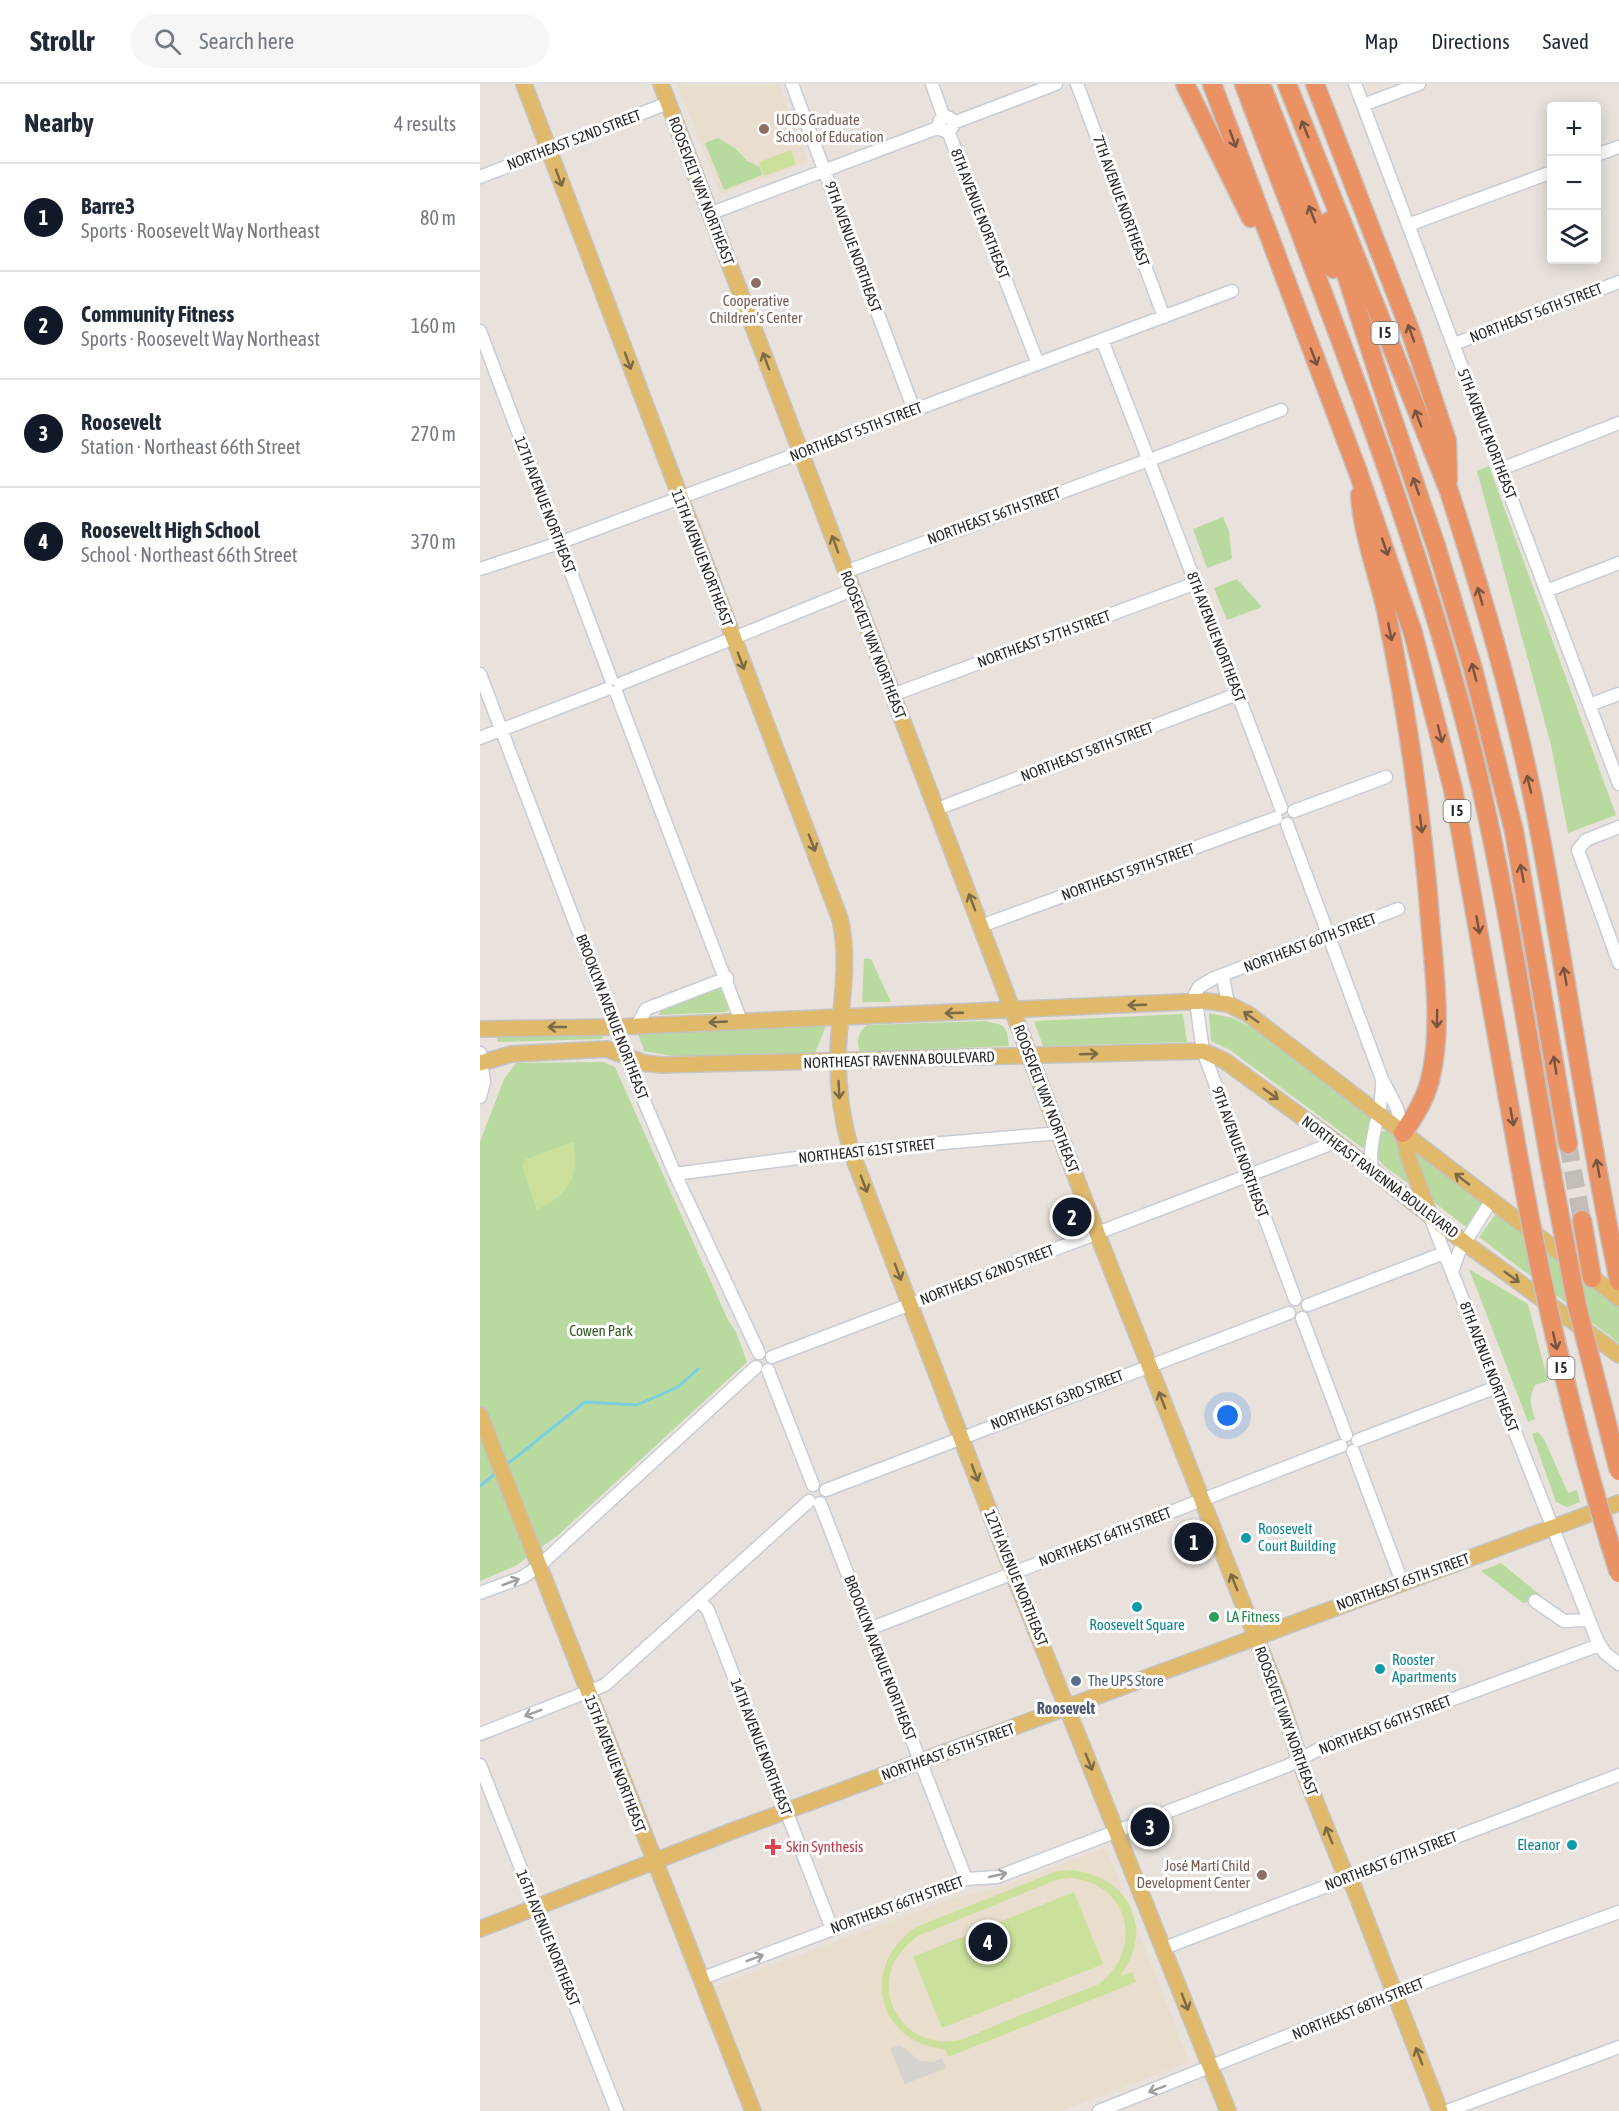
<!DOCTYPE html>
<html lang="en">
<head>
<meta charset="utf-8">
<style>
	:root { --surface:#fff; --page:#f6f6f7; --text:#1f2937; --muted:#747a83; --line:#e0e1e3; --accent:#111827 }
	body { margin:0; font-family:"Asap Condensed",sans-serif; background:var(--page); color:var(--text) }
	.controls { position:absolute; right:18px; top:18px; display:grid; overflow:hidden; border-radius:6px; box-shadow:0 3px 15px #0003 }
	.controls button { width:54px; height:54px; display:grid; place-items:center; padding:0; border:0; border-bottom:2px solid var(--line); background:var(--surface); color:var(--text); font:30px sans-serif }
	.you { position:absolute; left:748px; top:1332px; width:21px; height:21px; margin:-15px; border:4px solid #fff; border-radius:50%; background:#1a73e8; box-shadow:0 0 0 9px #1a73e833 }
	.badge { display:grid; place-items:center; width:39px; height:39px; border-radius:50%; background:var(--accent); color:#fff; font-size:20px; font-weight:700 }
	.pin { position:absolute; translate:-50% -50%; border:3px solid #fff; box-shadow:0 2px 6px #0006 }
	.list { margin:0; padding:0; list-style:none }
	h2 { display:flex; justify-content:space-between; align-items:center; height:78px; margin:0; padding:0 24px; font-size:26px }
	h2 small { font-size:20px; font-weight:400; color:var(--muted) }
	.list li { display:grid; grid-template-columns:39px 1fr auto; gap:18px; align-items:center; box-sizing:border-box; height:108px; padding:0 24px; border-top:2px solid var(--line) }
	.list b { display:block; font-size:22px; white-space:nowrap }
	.list p { margin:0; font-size:20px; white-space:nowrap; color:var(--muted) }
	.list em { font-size:20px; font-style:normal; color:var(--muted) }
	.icon { flex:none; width:33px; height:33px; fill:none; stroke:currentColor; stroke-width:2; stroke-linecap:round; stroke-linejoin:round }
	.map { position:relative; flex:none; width:1139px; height:2027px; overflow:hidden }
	header { display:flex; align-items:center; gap:36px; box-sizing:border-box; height:84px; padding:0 30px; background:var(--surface); border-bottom:2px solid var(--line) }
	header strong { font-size:28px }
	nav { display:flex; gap:33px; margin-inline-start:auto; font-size:21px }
	.search { width:420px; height:54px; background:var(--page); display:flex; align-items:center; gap:15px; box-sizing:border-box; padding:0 21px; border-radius:33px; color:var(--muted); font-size:22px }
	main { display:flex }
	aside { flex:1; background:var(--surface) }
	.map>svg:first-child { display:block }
	.education { fill:#e9ddcd }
	.green { fill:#b9da9f }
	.pitch { fill:#cae09b; fill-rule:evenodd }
	.plaza { fill:#d6d2ce }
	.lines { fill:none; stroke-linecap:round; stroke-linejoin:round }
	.stream { stroke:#7bcfe0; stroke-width:3 }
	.highway-tunnel { stroke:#c3bdb8; stroke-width:18; stroke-dasharray:18 9; stroke-linecap:butt }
	.minor-casing { stroke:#c8ccd5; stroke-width:15 }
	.major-casing { stroke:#c3c3c3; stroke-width:18 }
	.highway-casing { stroke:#c3c3c3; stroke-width:21 }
	.minor { stroke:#fff; stroke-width:12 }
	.major { stroke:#e0b96b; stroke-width:15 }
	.highway { stroke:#eb9265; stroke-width:18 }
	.highway-bridge-casing { stroke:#c3c3c3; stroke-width:21; stroke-linecap:butt }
	.highway-bridge { stroke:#eb9265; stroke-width:18 }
	.oneway { stroke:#775341 }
	.oneway2 { stroke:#7b6a47 }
	.oneway3 { stroke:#9f9f9f }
	.education-dot { fill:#8d6e63; stroke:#fff; stroke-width:2 }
	.culture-dot { fill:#0f9aa8; stroke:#fff; stroke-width:2 }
	.leisure-dot { fill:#2e9e5b; stroke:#fff; stroke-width:2 }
	.service-dot { fill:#5c6f8a; stroke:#fff; stroke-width:2 }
	.health-dot { fill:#e0444e; stroke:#fff; stroke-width:2 }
	.labels { text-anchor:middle; stroke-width:6; stroke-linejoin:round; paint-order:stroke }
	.shield { fill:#fff; stroke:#696969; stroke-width:1.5 }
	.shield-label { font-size:14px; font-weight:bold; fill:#292929 }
	.education-label { font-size:15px; fill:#785e54; stroke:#fff; text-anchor:start }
	.street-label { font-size:15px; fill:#292929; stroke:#fff }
	.park-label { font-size:15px; fill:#345d22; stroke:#fff }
	.culture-label { font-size:15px; fill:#0d838f; stroke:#fff; text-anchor:start }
	.leisure-label { font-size:15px; fill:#27864d; stroke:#fff; text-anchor:start }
	.service-label { font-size:15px; fill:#4e5e75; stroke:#fff; text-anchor:start }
	.health-label { font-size:15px; fill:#be3a42; stroke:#fff; text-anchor:start }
	.neighbourhood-label { font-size:16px; font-weight:bold; fill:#4f5974; stroke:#fff }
</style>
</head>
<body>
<header>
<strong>Strollr</strong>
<div class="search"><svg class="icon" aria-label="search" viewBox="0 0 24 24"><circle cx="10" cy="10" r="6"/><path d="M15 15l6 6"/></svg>Search here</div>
<nav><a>Map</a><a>Directions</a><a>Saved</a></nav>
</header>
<main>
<aside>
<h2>Nearby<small>4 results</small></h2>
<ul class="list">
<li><span class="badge">1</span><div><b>Barre3</b><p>Sports · Roosevelt Way Northeast</p></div><em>80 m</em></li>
<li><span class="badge">2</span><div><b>Community Fitness</b><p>Sports · Roosevelt Way Northeast</p></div><em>160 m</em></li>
<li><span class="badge">3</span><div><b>Roosevelt</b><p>Station · Northeast 66th Street</p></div><em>270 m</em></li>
<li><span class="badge">4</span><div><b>Roosevelt High School</b><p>School · Northeast 66th Street</p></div><em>370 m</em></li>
</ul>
</aside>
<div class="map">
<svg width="1139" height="2027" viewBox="0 0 1139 2027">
	<rect width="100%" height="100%" fill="#e9e2dc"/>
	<path class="education" d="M197,0h101l30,78 -87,32z
		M626,1763l83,215 -128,49h-298l-50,-124 241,-89 44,-10z"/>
	<path class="green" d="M238,54l17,10 12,13 13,6 2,8 -38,15 -19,-47z
		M1009,382l127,349 -48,18 -17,-88 -74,-274z
		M743,433l6,14 3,28 -25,9 -14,-39z
		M757,495l25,28 -35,13 -13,-32z
		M384,875h7l20,43h-29z
		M240,903l10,20 -3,5 -68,3 1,-4z
		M729,929l24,5 19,10 120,90 1,5 -9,26 -134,-99 -19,-9z
		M703,930l4,28 -144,4 -9,-25z
		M505,937l17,4 5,7 2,14 -149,6c-4,-10 -2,-20 7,-27z
		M346,942l-11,27 -136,4 -35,-6 -6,-18z
		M124,949l-2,6 -104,3 -2,-7z
		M124,978l11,5 113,253 8,12 11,30 -190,174 -40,29 -37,16v-439l24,-63 12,-16z
		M908,1046l13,10 11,46 -28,-20 -7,-8 3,-26z
		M934,1067l70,51 -18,25 -35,-27 -17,-42z
		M1017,1128l122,91v40l-140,-106z
		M989,1185l59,35 20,77 -13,4c-7,14 -4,20 0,34l-7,3z
		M1058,1348l6,7 24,54 9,-3 3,12 -13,5 -11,-5 -24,-68z
		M1021,1479l44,36 -22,4 -42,-32z"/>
	<path class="pitch" d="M311,66l5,14 -32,12 -5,-14z
		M93,1058c7,35 -5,53 -36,68l-15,-43 4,-8z
		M587,1786c59,2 90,57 53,106l12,-4 4,10 -188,75 -3,-8c-70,-6 -85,-84 -29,-122l141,-56zM590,1794c59,5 75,70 29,106 -34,14 -69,27 -103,41 -13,5 -29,15 -43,16 -32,4 -61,-18 -64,-51 -2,-23 11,-41 29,-54l138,-56z
		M594,1808l29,72 -161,64 -29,-71z"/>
	<path class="plaza" d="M420,1961l20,16 14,1 8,-4 4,10 -41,16 -15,-35z"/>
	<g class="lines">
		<path class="stream" d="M25,1382l80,-64 52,3 41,-18 20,-18
			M0,1402l17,-14"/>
		<path class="highway-tunnel" d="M1088,1060l14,76"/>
		<g class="minor-casing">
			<path id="minor" d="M312,0l122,326
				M452,0l12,34
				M597,0l87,233
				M875,0l264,700
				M883,21l56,-21
				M459 40a7 7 0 1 1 14 0a7 7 0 1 1-14 0Z
				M473,39l103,-39
				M468,47l90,233
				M1116,71l23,-8
				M0,93l188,-74
				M229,130l231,-87
				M928,141l144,-53
				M0,247l131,348
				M622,256l44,113
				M974,260l165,-62
				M675,374l126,-48
				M671,382l130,342
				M1021,385l118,-46
				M0,485l79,-26 673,-252
				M365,488l298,-110
				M1066,507l73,-28
				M0,590l156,408 39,92 84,179
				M140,600l232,-94
				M136,608l125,329
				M412,611l304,-112
				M1109,621l30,-11
				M0,654l127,-49
				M457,725l300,-115
				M814,727l92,-34
				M807,740l95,255 15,29 6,25
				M1139,743l-33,13 -8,10 41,113
				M501,842l295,-108
				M743,893l5,27
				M157,941l9,-16 81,-31
				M0,969l4,29 -4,15
				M892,1085c-5,-31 12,-58 10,-89
				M195,1090l176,-23 208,-18
				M949,1130l168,426 8,13 14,11
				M972,1188l7,-20 32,-51
				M815,1215l-92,-248 -8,-57 4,-7 15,-9 184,-69
				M828,1221l136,-52
				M822,1234l44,117
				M292,1273l564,-215
				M288,1286l45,115
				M878,1356l139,-53
				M873,1367l49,131
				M346,1406l463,-177
				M340,1419l146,376
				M0,1509l43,-16 16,-11 217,-199
				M220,1517l8,9 124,319
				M1055,1517l29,20 25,-1
				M389,1545l472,-183
				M0,1650l125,-49 204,-184
				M0,1681l137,346
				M684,1864l455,-173
				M220,1895l266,-100 31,-2 290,-111 34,-18 278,-103
				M619,2027l296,-118 224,-81
				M967,2027l172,-64"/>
		</g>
		<g class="major-casing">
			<path id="major" d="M44,0l316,835c9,39 2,77 -1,116 -3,40 1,78 12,116l162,422 215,538
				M181,0l436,1149 181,460 27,82 37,92 12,21 86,223
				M0,945l136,-2 590,-26 22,3 20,10 371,284
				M0,979l32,-9 95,-5 37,14 18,2 541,-14 22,10 111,81 129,101 154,112
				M923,1049l5,23 21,57
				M0,1331l273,696
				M0,1845l255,-99 884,-327"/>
		</g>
		<g class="highway-casing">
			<path id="highway" d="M705,0l66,134
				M732,0l146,388 55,161 40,156 66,371
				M764,0c75,201 156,401 213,608 44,158 66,321 95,482
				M781,0l72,185
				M807,0l162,407c35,109 68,221 89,333 29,152 49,306 81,457
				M835,0l96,249 36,108 1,39
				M849,137l59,184 49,144 36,120 41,162 54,313
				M880,411c3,40 17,76 26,115 22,106 37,213 45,321 4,49 11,101 -1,149 -5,20 -16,37 -27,53
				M1102,1136l10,58"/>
		</g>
		<use href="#minor" class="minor"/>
		<use href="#major" class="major"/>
		<use href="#highway" class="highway"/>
		<g class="highway-bridge-casing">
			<path id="highway-bridge" d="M1039,1076c25,140 57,278 100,413
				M1072,1090l25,132 42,165"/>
		</g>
		<use href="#highway-bridge" class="highway-bridge"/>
	</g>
	<defs><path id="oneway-shaft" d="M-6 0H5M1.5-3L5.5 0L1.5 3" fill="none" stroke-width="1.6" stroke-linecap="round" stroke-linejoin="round" transform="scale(1.5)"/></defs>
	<g class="oneway">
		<use href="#oneway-shaft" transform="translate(825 45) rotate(-112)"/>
		<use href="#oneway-shaft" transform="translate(753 55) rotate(70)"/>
		<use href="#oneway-shaft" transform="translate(832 130) rotate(-111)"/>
		<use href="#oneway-shaft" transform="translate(931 249) rotate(-110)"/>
		<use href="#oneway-shaft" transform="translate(834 273) rotate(69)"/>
		<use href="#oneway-shaft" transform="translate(938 334) rotate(-111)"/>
		<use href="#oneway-shaft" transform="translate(936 402) rotate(-109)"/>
		<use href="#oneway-shaft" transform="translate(905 463) rotate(71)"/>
		<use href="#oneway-shaft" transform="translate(1000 512) rotate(-106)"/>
		<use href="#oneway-shaft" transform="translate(910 548) rotate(79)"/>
		<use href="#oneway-shaft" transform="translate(994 588) rotate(-105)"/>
		<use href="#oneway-shaft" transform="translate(960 650) rotate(76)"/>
		<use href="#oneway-shaft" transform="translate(1049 700) rotate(-104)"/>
		<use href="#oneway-shaft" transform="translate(941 740) rotate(83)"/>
		<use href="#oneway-shaft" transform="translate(1042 789) rotate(-101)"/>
		<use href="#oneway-shaft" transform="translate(998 841) rotate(80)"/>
		<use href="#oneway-shaft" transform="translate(1085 892) rotate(-100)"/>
		<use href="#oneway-shaft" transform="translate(957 935) rotate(91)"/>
		<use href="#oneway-shaft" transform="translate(1075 981) rotate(-99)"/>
		<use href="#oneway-shaft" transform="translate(1032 1033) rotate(80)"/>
		<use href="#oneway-shaft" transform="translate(1118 1084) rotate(-100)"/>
		<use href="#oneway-shaft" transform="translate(1075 1257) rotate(77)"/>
	</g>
	<g class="oneway2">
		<use href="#oneway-shaft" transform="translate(79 94) rotate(70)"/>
		<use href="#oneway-shaft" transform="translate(148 277) rotate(70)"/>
		<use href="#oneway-shaft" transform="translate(286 277) rotate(-111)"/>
		<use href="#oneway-shaft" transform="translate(355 460) rotate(-110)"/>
		<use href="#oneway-shaft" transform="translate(261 577) rotate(69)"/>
		<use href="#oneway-shaft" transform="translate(332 759) rotate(69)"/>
		<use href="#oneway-shaft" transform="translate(492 818) rotate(-111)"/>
		<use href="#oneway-shaft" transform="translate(657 921) rotate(178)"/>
		<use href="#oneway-shaft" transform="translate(474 929) rotate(178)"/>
		<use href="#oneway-shaft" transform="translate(771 933) rotate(-145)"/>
		<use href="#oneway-shaft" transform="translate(238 938) rotate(177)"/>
		<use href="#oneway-shaft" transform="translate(77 943) rotate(-180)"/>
		<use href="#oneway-shaft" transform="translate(609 970) rotate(-2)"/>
		<use href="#oneway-shaft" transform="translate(359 1006) rotate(87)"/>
		<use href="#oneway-shaft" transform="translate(791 1010) rotate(36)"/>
		<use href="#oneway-shaft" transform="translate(982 1095) rotate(-142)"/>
		<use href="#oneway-shaft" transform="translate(384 1100) rotate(69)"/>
		<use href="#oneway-shaft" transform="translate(418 1188) rotate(69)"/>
		<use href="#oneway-shaft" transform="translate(1032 1193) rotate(36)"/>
		<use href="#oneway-shaft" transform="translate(682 1316) rotate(-111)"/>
		<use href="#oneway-shaft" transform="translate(495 1389) rotate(69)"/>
		<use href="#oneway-shaft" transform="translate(754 1498) rotate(-112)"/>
		<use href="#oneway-shaft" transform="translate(609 1678) rotate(68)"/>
		<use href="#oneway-shaft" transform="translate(849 1751) rotate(-112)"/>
		<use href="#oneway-shaft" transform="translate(705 1918) rotate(69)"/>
		<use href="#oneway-shaft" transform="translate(939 1972) rotate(-111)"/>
	</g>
	<g class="oneway3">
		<use href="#oneway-shaft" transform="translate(31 1498) rotate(-21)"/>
		<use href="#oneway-shaft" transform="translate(53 1629) rotate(159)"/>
		<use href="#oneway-shaft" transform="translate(518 1791) rotate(-13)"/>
		<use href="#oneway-shaft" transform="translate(275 1874) rotate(-20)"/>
		<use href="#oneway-shaft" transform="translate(677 2005) rotate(159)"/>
	</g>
	<g class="education-dot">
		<circle cx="284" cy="45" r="6"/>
		<circle cx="276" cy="199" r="6"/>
		<circle cx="782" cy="1791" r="6"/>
	</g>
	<g class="culture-dot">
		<circle cx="766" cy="1454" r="6"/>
		<circle cx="657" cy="1523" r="6"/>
		<circle cx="900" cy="1585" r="6"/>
		<circle cx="1092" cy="1761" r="6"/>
	</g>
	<circle class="leisure-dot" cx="734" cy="1533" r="6"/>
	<circle class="service-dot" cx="596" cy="1597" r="6"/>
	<path class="health-dot" d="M290 1754h6v6h6v6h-6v6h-6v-6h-6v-6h6z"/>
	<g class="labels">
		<g class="shield">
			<rect x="891.5" y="238" width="27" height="22" rx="4.5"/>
			<rect x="963.5" y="716" width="27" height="22" rx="4.5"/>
			<rect x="1067.5" y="1273" width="27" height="22" rx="4.5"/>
		</g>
		<g class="shield-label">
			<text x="905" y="254">I 5</text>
			<text x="977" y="732">I 5</text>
			<text x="1081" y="1289">I 5</text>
		</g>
		<g class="education-label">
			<text x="296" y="41">UCDS Graduate<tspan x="296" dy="17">School of Education</tspan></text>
			<text x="276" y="222" text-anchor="middle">Cooperative<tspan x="276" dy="17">Children’s Center</tspan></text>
			<text x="770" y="1787" text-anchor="end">José Martí Child<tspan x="770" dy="17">Development Center</tspan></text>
		</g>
		<g class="street-label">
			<text transform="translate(94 56) rotate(-21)" y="5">NORTHEAST 52ND STREET</text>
			<text transform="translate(221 107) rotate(69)" y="5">ROOSEVELT WAY NORTHEAST</text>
			<text transform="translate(641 117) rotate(70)" y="5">7TH AVENUE NORTHEAST</text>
			<text transform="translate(500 130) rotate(69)" y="5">8TH AVENUE NORTHEAST</text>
			<text transform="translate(373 163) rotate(70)" y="5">9TH AVENUE NORTHEAST</text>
			<text transform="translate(1056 229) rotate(-21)" y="5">NORTHEAST 56TH STREET</text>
			<text transform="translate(376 348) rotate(-21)" y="5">NORTHEAST 55TH STREET</text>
			<text transform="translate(1007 350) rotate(69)" y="5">5TH AVENUE NORTHEAST</text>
			<text transform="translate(65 421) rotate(69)" y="5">12TH AVENUE NORTHEAST</text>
			<text transform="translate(514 432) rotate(-20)" y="5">NORTHEAST 56TH STREET</text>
			<text transform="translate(222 474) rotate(69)" y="5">11TH AVENUE NORTHEAST</text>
			<text transform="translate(736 553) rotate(69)" y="5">8TH AVENUE NORTHEAST</text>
			<text transform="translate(564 555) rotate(-20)" y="5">NORTHEAST 57TH STREET</text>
			<text transform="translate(393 561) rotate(69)" y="5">ROOSEVELT WAY NORTHEAST</text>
			<text transform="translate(607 668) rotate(-21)" y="5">NORTHEAST 58TH STREET</text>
			<text transform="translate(648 788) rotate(-20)" y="5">NORTHEAST 59TH STREET</text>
			<text transform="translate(830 859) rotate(-21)" y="5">NORTHEAST 60TH STREET</text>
			<text transform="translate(132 933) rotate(69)" y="5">BROOKLYN AVENUE NORTHEAST</text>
			<text transform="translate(419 976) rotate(-2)" y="5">NORTHEAST RAVENNA BOULEVARD</text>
			<text transform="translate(566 1015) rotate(69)" y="5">ROOSEVELT WAY NORTHEAST</text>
			<text transform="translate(387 1067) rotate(-6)" y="5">NORTHEAST 61ST STREET</text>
			<text transform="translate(760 1068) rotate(70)" y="5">9TH AVENUE NORTHEAST</text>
			<text transform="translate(900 1093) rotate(37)" y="5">NORTHEAST RAVENNA BOULEVARD</text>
			<text transform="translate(507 1191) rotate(-21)" y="5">NORTHEAST 62ND STREET</text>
			<text transform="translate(1009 1283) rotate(69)" y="5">8TH AVENUE NORTHEAST</text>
			<text transform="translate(577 1316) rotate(-21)" y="5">NORTHEAST 63RD STREET</text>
			<text transform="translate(625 1453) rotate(-21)" y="5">NORTHEAST 64TH STREET</text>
			<text transform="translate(536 1494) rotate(68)" y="5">12TH AVENUE NORTHEAST</text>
			<text transform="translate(923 1498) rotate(-20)" y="5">NORTHEAST 65TH STREET</text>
			<text transform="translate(400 1574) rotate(69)" y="5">BROOKLYN AVENUE NORTHEAST</text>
			<text transform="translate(806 1637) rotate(70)" y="5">ROOSEVELT WAY NORTHEAST</text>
			<text transform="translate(905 1641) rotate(-21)" y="5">NORTHEAST 66TH STREET</text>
			<text transform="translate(281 1663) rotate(69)" y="5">14TH AVENUE NORTHEAST</text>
			<text transform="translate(468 1668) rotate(-20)" y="5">NORTHEAST 65TH STREET</text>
			<text transform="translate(135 1680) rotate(69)" y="5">15TH AVENUE NORTHEAST</text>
			<text transform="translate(911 1777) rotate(-21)" y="5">NORTHEAST 67TH STREET</text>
			<text transform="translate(417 1821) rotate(-20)" y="5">NORTHEAST 66TH STREET</text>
			<text transform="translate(68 1854) rotate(68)" y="5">16TH AVENUE NORTHEAST</text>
			<text transform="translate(878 1925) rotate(-22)" y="5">NORTHEAST 68TH STREET</text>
		</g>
		<g class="park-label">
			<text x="121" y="1252">Cowen Park</text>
		</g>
		<g class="culture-label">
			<text x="778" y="1450">Roosevelt<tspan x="778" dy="17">Court Building</tspan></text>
			<text x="657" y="1546" text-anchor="middle">Roosevelt Square</text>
			<text x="912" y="1581">Rooster<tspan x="912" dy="17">Apartments</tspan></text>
			<text x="1080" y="1766" text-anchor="end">Eleanor</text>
		</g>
		<g class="leisure-label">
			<text x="746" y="1538">LA Fitness</text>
		</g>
		<g class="service-label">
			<text x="608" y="1602">The UPS Store</text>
		</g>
		<g class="health-label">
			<text x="306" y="1768">Skin Synthesis</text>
		</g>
		<g class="neighbourhood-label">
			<text x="586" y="1630">Roosevelt</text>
		</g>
	</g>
</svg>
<div class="controls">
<button>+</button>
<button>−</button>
<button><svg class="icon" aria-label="layers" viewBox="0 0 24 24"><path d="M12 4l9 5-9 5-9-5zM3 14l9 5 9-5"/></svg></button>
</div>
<div class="you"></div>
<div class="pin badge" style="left:714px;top:1458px">1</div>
<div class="pin badge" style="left:592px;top:1133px">2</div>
<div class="pin badge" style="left:670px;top:1743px">3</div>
<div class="pin badge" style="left:508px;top:1858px">4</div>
</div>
</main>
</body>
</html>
